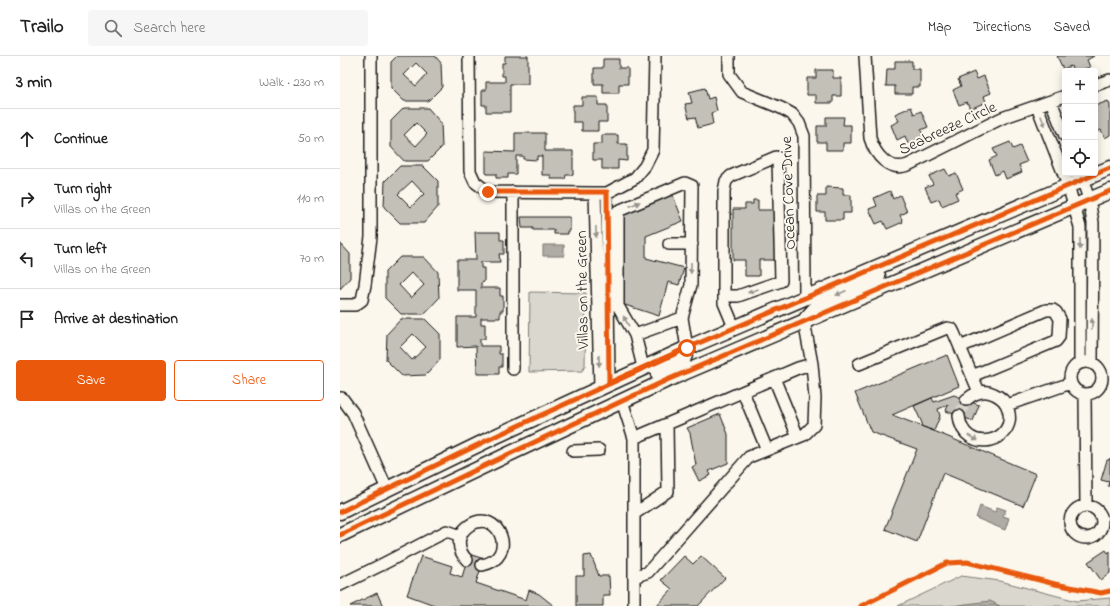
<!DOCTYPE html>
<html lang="en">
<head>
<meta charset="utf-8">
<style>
	:root { --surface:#fff; --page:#f6f6f6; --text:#222; --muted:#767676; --line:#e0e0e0; --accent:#ea580c }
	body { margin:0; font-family:"Indie Flower",sans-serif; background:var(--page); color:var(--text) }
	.controls { position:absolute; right:12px; top:12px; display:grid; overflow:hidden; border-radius:4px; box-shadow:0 2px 10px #0003 }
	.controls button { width:36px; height:36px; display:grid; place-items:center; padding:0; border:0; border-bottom:1px solid var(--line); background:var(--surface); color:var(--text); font:20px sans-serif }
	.stop { position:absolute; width:12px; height:12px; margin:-9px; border:3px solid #ea580c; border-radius:50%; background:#fff }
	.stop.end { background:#ea580c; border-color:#fff; box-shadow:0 1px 4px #0008 }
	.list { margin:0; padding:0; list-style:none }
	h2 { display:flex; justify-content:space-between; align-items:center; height:52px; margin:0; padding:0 16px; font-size:17px }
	h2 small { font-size:13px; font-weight:400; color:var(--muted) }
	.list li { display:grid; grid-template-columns:26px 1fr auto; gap:12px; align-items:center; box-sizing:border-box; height:60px; padding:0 16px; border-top:1px solid var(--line) }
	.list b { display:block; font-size:15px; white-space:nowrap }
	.list p { margin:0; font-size:13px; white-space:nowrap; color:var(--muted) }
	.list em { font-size:13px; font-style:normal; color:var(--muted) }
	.actions { display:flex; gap:8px; padding:12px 16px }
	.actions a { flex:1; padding:9px 0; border:1px solid var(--accent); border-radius:4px; text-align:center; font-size:14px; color:var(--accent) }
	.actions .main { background:var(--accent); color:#fff }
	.icon { flex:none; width:22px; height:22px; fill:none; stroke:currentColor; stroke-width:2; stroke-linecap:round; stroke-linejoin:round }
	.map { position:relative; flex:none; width:770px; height:550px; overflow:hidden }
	header { display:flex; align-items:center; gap:24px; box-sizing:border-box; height:56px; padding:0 20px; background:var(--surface); border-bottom:1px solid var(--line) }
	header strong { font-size:19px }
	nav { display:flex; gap:22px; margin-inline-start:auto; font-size:14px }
	.search { width:280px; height:36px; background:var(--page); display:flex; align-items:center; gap:10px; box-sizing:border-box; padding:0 14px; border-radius:4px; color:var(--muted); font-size:15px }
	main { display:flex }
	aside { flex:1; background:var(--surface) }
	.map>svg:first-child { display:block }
	.green { fill:#dad7ce; stroke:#7b7a75 }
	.water { fill:#afaca5; stroke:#74726e }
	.building { fill:#c3c0b8; stroke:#1c1c1c; fill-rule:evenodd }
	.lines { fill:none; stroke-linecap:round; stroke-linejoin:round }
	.minor-tunnel { stroke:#dad6cd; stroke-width:11; stroke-dasharray:11 5.5; stroke-linecap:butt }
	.minor-casing { stroke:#1c1c1c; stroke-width:14 }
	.major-casing { stroke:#1c1c1c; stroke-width:17 }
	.path { stroke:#1c1c1c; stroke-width:2; stroke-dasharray:3 3; stroke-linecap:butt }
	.minor { stroke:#fbf7ec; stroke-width:11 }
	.major { stroke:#fbf7ec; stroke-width:14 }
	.cycleway-casing { stroke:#fbf7ec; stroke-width:8 }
	.cycleway { stroke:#e8590c; stroke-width:5 }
	.oneway { fill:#97948e }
	.route { stroke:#ea580c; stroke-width:5 }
	.labels { text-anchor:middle; stroke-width:4; stroke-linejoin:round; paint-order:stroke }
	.street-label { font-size:16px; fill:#1c1c1c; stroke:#fbf7ec }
</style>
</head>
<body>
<header>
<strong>Trailo</strong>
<div class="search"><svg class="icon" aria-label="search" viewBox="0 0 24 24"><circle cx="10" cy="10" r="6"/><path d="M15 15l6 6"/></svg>Search here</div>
<nav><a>Map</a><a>Directions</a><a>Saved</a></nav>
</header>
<main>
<aside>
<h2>3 min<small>Walk · 230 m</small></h2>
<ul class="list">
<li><svg class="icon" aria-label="ahead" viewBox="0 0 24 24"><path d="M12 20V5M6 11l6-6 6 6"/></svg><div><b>Continue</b></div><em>50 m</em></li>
<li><svg class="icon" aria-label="right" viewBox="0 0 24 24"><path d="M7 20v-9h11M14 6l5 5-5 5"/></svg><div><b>Turn right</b><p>Villas on the Green</p></div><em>110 m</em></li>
<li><svg class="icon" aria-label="left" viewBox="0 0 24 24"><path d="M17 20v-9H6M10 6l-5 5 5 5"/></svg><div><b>Turn left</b><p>Villas on the Green</p></div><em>70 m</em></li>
<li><svg class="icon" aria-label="arrive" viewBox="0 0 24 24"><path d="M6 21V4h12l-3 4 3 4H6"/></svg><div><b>Arrive at destination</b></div></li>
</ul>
<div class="actions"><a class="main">Save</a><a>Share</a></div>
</aside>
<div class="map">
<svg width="770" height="550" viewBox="0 0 770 550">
	<rect width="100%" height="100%" fill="#fbf7ec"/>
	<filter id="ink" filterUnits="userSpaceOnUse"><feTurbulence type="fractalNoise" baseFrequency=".025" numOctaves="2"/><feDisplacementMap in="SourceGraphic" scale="8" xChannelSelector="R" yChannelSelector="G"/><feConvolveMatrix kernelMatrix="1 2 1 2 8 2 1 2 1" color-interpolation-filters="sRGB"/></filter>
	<g filter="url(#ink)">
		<path class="green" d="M190,236l56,1 -1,73 -3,5 -53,1z
			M621,520l39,5 77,20 33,-3v8h-212z"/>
		<path class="water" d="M203,189h21v11h-21z
			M640,450l15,6 2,-5 9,3 -3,6 6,2 -4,12 -29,-12z
			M650,545l10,5h-49z"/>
		<path class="building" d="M57,0h38l6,7 1,24 -14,14h-24l-13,-13v-26zM76,7l11,11 -11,12 -12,-11z
			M165,0h23v28h-18v28h-24v-7h-4v-15h4v-8h19v-6h-3v-13h3z
			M717,0h37l-7,4 3,7 -11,4h-6l-2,-5 -8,3z
			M263,3h16v9h9v16h-9v9h-16v-9h-9v-16h9z
			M555,5h17v8h8v18h-8v7h-17v-8h-9l1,-17h8z
			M476,14h17v8h8v18h-8v7h-17v-8h-9v-17h9z
			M634,16l3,7 7,-3 7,17 -7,3 2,6 -16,7 -3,-7 -8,3 -6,-15 8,-4 -3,-7z
			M365,32l3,11 6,-2 3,14 -6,2 2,11 -15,4 -3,-11 -6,1 -4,-14 7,-1 -3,-11z
			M242,41h16v8h9v17h-9v9h-16v-9h-9v-17h9z
			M768,45l2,4v30l-5,3 -4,-8 -6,3v-27z
			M571,51l3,7 7,-3 7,16 -7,3 3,7 -16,7 -3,-8 -8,4 -6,-15 8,-4 -4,-7z
			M64,52h24l13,15 1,24 -14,14h-24l-13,-14v-26zM76,67l11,11 -11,12 -12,-11z
			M486,61h18l-1,8h8v18h-8v7h-17v-8h-9v-16h9z
			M175,77h30v18h28v24h-7l-1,4h-14v-4h-9v-19h-5v4l-14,-1v-3h-7v18h-8v4h-12v-4h-10v-23l29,1z
			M262,79h16v9h9v17l-9,-1v9h-16v-9h-9v-16h9z
			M670,86l3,7 7,-3 7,16 -8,3 3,7 -16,7 -3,-8 -8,4 -6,-15 8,-4 -4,-7z
			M60,110h23l15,15v26l-14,16h-24l-16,-16 1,-26zM72,125l12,13 -13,13 -13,-13z
			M605,113l4,7 7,-3 7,16 -8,4 3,6 -16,7 -3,-7 -8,3 -6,-15 8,-3 -4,-8z
			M486,131l17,1v7h8v18h-8v7h-18v-8h-8v-16h9z
			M550,135l3,8 7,-4 7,17 -7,3 3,7 -16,7 -4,-8 -7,3 -7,-15 8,-3 -3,-8z
			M332,137l11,28 -37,15v22l38,10 -5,17 -11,-3 -9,34 -37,-12v-91z
			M413,144h5v10h18v50h-17v16h-14v-16h-12v-51h12v-5h8z
			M181,161h49v14h-2v3h-14v-4h-21v-2h-11z
			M135,176h25v8h4v14h-5l1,8h-19v6h3v14l-3,1v5h19v8h3v15h-3v7h-19v6h4v15h-5v7h19v8h3v13h-3v7h-22l-1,-28 -19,1v-30h19v-27h-19v-30h19z
			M0,187l10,11v24l-10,11z
			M60,201h24l14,15 1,26 -15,16h-23l-16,-16v-26zM72,216l12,13 -13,13 -12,-13z
			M61,263h24l15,15v26l-14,15 -24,1 -16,-16 1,-26zM73,278l13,13 -14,13 -12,-13z
			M607,299l12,31 -67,29 42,16 102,43 -13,32 -80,-33 -26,69 -32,-13 32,-80 -46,-17 -16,-39z
			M614,339l25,10 -6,16 -27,-10 2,-6 -10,4 2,7 -6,15 -13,-5 1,-3 -8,-17 18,-8 2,4z
			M380,358l8,20v29l-19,8 2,4 -12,6 -7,-14 4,-2 -6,-32 -3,-5z
			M770,402v28h-2l1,-4 -8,-2 6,-20h2z
			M766,494l2,3 2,-2v22l-9,7 -13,-18z
			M129,498l15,5 -8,24 50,17 3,-10 10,4 15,12h-117l-30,-11 14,-39 31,10 -2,7 12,4z
			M251,499l8,21h10l1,19h-7v11h-27v-30h8v-20z
			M344,500l9,8 8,-8 24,22 -27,28h-42l16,-17 -11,-9z
			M37,537l6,13h-33z"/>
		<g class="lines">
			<path class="minor-tunnel" d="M619,360l7,-16"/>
			<g class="minor-casing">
				<path id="minor" d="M129,0l1,115 5,11 13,10 107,1h12l28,-15 10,-12 8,-16 2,-94
					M389,0v18l13,18 39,16 11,6 7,9 5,13 1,161
					M525,0l5,82c5,17 19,34 38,27l94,-47 63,-22
					M755,29l15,-5
					M711,45l14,35
					M697,50l31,79 12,42v136
					M740,117l9,26 4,24 -1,140
					M173,136v177
					M255,137l5,194
					M267,137l2,190
					M329,188h23
					M384,240h14l43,-15 -3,-122 -2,-2 -45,19 -5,5 -2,10v112l10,24
					M0,249h15l7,-5 3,-15 6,-48v-181
					M342,262l-47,17 -17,-29v-95l67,-28 7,3 -1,99 -9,33 5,30
					M295,279l8,32
					M620,291l86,-37h7l3,2 4,7 -1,18 -3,4 -84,35
					M730 322a16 16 0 1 1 32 0a16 16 0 1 1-32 0Z
					M519,308l88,-36 5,1 2,4 25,59
					M434,322l24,59
					M403,336l24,58
					M745,339l1,110
					M0,342h2l11,15 34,76
					M282,345l12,37v168
					M667,349l64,-22
					M619,360c4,40 60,27 49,-7 -2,-7 -7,-12 -14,-15 -10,-5 -20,-1 -28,6
					M294,382l40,-17 124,-53 14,-4
					M233,395l26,-1
					M730 466a16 16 0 1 1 32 0a16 16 0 1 1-32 0Z
					M294,458l34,-23 -1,-67
					M127,504c-6,-6 -9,-14 -7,-23 2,-5 5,-9 10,-12 28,-18 50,33 12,40
					M294,521l14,-5 101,-115 55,-22 10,-10 1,-27 -3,-34 -8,-43
					M0,529l41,-20 66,-34 14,5"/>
			</g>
			<g class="major-casing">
				<path id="major" d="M466,263l16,-18 56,-25
					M318,318l24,-11 3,-8 2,-7
					M0,456l154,-75 193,-89 423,-180
					M0,479l167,-80 160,-75 443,-189"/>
			</g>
			<path class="path" d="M521,550l86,-43 20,-1 88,22 46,9 9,-2"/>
			<use href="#minor" class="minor"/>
			<use href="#major" class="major"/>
			<g class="cycleway-casing">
				<path id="cycleway" d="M0,456l154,-75 193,-89 423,-180
					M0,479l167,-80 160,-75 443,-189
					M521,550l86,-43 20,-1 88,22 46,9 9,-2"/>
			</g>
			<use href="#cycleway" class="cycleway"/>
		</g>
		<defs><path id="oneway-solid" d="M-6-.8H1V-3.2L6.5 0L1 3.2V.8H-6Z"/></defs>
		<g class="oneway">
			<use href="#oneway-solid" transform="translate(703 65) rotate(68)"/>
			<use href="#oneway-solid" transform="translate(295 148) rotate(-23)"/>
			<use href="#oneway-solid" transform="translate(256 176) rotate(89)"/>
			<use href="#oneway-solid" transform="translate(740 188) rotate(90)"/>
			<use href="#oneway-solid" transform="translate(351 212) rotate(91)"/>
			<use href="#oneway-solid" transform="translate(413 235) rotate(161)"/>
			<use href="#oneway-solid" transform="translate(501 237) rotate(156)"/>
			<use href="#oneway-solid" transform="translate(286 265) rotate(-119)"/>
			<use href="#oneway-solid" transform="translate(752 268) rotate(-90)"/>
			<use href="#oneway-solid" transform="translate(259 305) rotate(89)"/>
			<use href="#oneway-solid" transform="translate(633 382) rotate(29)"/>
		</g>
	</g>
	<g class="lines" filter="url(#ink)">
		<path class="route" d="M148,136h119l2,191 78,-35"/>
	</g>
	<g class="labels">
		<g class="street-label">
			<text transform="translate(607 71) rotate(-25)" y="6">Seabreeze Circle</text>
			<text transform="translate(447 137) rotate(-92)" y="6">Ocean Cove Drive</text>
			<text transform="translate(241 234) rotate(-91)" y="6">Villas on the Green</text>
		</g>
	</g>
</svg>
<div class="controls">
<button>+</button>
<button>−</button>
<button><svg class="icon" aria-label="locate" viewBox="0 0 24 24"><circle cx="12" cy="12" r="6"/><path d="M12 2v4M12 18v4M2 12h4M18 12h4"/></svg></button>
</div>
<div class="stop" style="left:347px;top:292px"></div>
<div class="stop end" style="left:148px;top:136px"></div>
</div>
</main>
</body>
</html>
